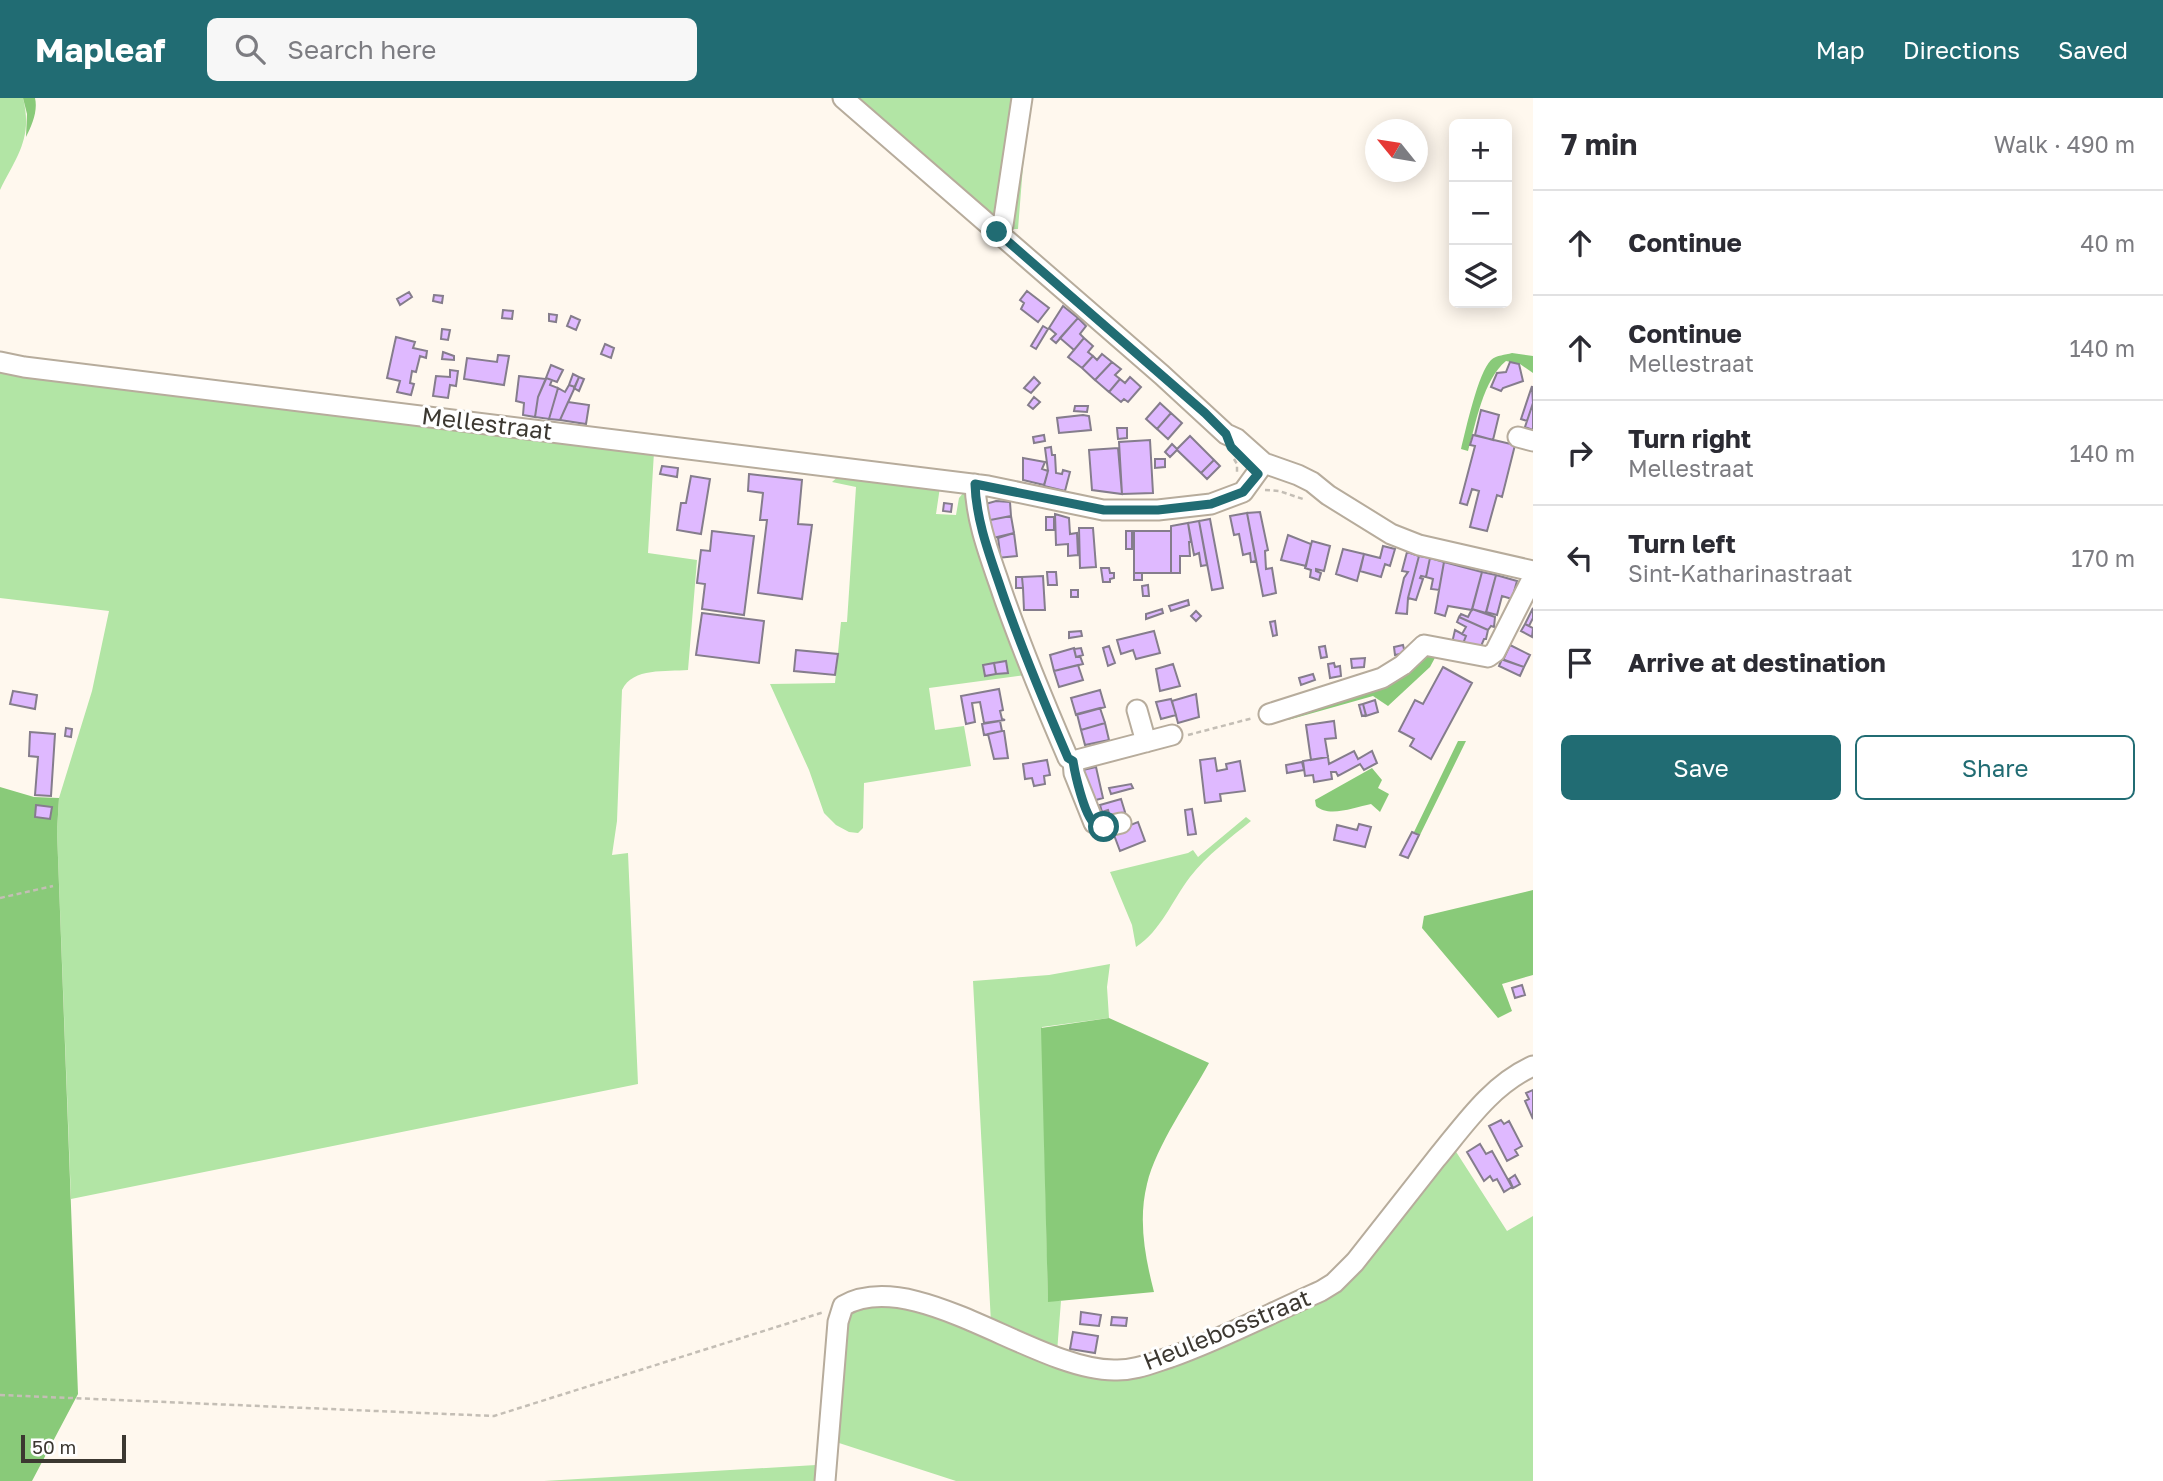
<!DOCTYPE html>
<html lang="en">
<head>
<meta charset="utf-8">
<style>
	:root { --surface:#fff; --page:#f7f7f7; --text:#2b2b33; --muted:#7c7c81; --line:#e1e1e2; --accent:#216c73 }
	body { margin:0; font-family:"Golos Text",sans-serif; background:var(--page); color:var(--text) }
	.controls { position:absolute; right:21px; top:21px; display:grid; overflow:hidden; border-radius:10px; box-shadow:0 4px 18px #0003 }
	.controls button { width:63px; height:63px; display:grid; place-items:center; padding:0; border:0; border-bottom:2px solid var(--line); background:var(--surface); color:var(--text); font:35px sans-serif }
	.compass { position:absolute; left:1365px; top:21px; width:63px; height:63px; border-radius:50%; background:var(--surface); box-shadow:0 4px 18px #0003; rotate:300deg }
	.scale { position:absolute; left:21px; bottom:18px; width:105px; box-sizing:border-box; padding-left:7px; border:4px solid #3c3831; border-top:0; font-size:19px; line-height:24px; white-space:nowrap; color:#3c3831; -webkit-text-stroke:5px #fff; paint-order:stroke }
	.stop { position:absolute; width:21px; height:21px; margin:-16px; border:5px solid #216c73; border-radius:50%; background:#fff }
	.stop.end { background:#216c73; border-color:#fff; box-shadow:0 2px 7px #0008 }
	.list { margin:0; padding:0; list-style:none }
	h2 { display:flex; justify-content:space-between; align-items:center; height:91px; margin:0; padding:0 28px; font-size:30px }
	h2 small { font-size:23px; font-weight:400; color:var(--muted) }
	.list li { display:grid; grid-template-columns:46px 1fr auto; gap:21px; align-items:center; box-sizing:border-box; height:105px; padding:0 28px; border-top:2px solid var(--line) }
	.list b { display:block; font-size:26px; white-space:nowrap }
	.list p { margin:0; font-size:23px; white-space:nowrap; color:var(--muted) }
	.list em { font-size:23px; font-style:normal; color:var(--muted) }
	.actions { display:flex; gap:14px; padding:21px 28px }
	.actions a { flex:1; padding:16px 0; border:2px solid var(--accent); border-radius:10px; text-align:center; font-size:24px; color:var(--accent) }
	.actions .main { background:var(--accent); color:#fff }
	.icon { flex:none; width:38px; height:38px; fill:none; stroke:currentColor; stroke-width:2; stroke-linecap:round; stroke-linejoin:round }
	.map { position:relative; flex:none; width:1533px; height:1383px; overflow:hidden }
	header { display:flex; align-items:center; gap:42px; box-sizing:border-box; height:98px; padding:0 35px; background:var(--accent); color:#fff }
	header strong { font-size:33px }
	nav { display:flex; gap:38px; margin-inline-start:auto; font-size:24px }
	.search { width:490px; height:63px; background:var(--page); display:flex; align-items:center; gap:18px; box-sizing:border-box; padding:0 24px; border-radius:10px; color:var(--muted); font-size:26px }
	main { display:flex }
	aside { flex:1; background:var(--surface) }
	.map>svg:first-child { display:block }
	.green { fill:#b2e5a5 }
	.forest { fill:#89ca79 }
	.building { fill:#dfb9ff; stroke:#857d8c; stroke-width:2 }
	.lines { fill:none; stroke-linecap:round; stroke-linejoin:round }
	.minor-casing { stroke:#b7ac9c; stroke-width:23 }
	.path { stroke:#c4beb5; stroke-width:2.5; stroke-dasharray:5 3.5; stroke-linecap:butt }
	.minor { stroke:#fff; stroke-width:19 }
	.route { stroke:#216c73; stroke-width:9 }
	.labels { text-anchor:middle; stroke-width:6; stroke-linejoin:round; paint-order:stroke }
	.street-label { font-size:24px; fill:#3c3831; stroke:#fff }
</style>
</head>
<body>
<header>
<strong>Mapleaf</strong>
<div class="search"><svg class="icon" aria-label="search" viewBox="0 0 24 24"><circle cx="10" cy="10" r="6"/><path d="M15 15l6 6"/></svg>Search here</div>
<nav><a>Map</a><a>Directions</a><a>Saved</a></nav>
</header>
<main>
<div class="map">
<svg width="1533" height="1383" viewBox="0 0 1533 1383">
	<rect width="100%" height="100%" fill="#fff8ee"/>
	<path class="green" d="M0,0h23c10,40 -6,58 -23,92z
		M857,0h158l-16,114 -7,3z
		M1026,0h6l-9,68 -5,63h-7z
		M0,270l654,84 -6,101 49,7 -9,110c-22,2 -55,-3 -66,20l-5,131 -5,34 16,-2 10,231 -567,115 -14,-368 2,-33 33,-107 17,-80 -109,-13z
		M841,376l99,13 -4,27 20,1 3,-17 5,-6 62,183 -97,13 6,42 29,-4 7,40 -107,17 -1,45 -5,5 -9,-1 -13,-7 -12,-12 -15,-43 -39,-86 65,-1 6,-61h6l9,-135 -24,-5z
		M1246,719l5,4c-21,17 -44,34 -61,56 -17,22 -29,54 -54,70l-4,-22 -22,-53 78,-19 5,-3 5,7z
		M1110,866l-3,23 2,31 -67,9 6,274h13l-4,51 -66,-29 -18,-342 76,-6z
		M1453,1049l54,84 26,-15v265h-577l-120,-39c2,-29 1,-98 12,-122 23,-53 189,42 226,54 18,5 34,5 52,3l205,-84z
		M816,1367l-1,16h-271z"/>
	<path class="forest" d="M23,0h12c3,13 -3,27 -9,39l1,-23z
		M1512,255l21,3v17l-13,-9 -14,-3c-23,19 -30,62 -38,90l-7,-2c5,-20 17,-76 30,-89 6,-5 14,-5 21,-7z
		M1437,556l-7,13 -42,39 -15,-10 -85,24 -6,-2 138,-63z
		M1458,643h8l-46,94 -6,-3z
		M1372,670l10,12 -4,8 11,6 -9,18 -9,-8c-16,3 -42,14 -55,2l-1,-6z
		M0,689l34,10 25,1 -2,33 21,563 -46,87h-32z
		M1533,792v85l-31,9 10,27 -14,7 -76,-90 2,-12z
		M1109,920l100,45c-19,35 -53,83 -62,121 -9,36 -2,73 7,108l-106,10 -7,-274z"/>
	<path class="building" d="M1027,193l22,17 -11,14 -17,-13 3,-6 -4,-3z
		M409,194l3,5 -12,8 -3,-6z
		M434,197l9,1 -1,7 -9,-2z
		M1063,208l15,12 -22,25 -5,-4 5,-5 -7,-6z
		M503,212l10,1 -1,8 -10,-1z
		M549,216l8,1 -1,7 -7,-1z
		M571,218l9,4 -4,10 -9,-4z
		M1078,220l8,8 -6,8 4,4 -10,12 -14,-12z
		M1043,228l5,3 -12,20 -5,-3z
		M442,231l8,1 -2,10 -7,-1z
		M396,239l19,5 -2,6 14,3 -1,7 -6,-2 -4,16 -4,-1 -2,12 4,1 -3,11 -14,-3 3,-11 -13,-3z
		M1084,240l9,8 -5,6 5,4 -11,12 -14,-11z
		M605,246l9,4 -3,10 -10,-4z
		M443,254l11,4v4l-12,-1z
		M1102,256l10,8 -17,18 -13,-12 11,-12 4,4z
		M498,257l11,1 -5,29 -40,-6 3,-21 30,4z
		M1112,264l9,7 -6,6 5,4 -11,13 -14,-12z
		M1510,264l9,2 4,17 -20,7 -2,3 -10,-4 6,-14 9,-1z
		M551,267l12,5 -6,12 -11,-4z
		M450,272l8,1 -2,15 -6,-1 -2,13 -15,-2 3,-20 14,1z
		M573,276l6,3 -4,10 -6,-2z
		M519,278l27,3 -8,18 -3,20 -12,-2 1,-12 -8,-2z
		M579,279l5,2 -5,12 -5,-3z
		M1034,279l6,6 -9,10 -7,-5z
		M1130,279l11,10 -13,15 -4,-3 -3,3 -12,-10 11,-13 5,4z
		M546,280l6,2 -2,5 8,3 -9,31 -14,-2 3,-20z
		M569,287l6,2 -15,33 -11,-1 9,-31 7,4z
		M1532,288l1,17 -6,18 -6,-2z
		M1034,299l6,5 -7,7 -5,-4z
		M568,304l21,3 -3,19 -26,-4z
		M1160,305l11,10 -14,16 -11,-10z
		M1533,305v27l-8,-3z
		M1075,308h13l-1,6 -13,-1z
		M1481,312l18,5 -6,25 -18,-5z
		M1171,315l11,10 -14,16 -11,-10z
		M1083,317l6,1 2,14 -32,3 -2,-15z
		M1117,330h10v10l-9,1z
		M1044,337l1,6 -11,2 -1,-6z
		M1473,337l42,10 -13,52 -5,-2 -10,36 -17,-4 9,-36 -7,-2 -5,16 -7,-2 15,-57 -5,-1z
		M1190,338l30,30 -6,-6 -13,13 -24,-23 -7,7 -5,-5 7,-8 5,5z
		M1150,342l3,53 -31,1 -3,-52z
		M1051,349l1,8h3l1,18 6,1 1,-4 7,2 -5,19 -21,-5 4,-15 -3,-23z
		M1118,350l4,46 -30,-4 -3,-40z
		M1023,360l22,4 -3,7 6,2 -4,14 -21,-5z
		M1155,361h10v8l-10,1z
		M1214,362l6,6 -13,13 -6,-6z
		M662,368l16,2 -1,9 -17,-3z
		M749,376l53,6 -4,44 14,1 -10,74 -44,-6 9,-73h-7l3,-27 -15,-2z
		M691,378l19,3 -9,55 -24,-4 4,-27h5z
		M996,403l14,1 1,14 -26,5 -3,-16z
		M944,405l8,1 -1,8 -8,-1z
		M1260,414l8,38 -3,1 1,18 6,-1 4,25 -13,3 -16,-83z
		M1247,415l9,48 -5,1 -1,-9 -7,2 -4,-21 -5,1 -4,-19z
		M1055,416l14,4 1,16 7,-1 1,22 -10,1v-12l-12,1z
		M1011,418l3,17 -25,6 -4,-18z
		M1046,419h8v13h-8z
		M1210,421l13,69 -11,2 -13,-69z
		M1199,423l8,44 -6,1 -2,-13 -5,2 -6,-32z
		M1188,425l3,19h-2l1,14h-10v17h-9v-47z
		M1079,430h14l3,39 -16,1z
		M712,433l42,5 -10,79 -42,-6 3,-25 -8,-1 4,-33 9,1z
		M1126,433h6v18h-6z
		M1134,433h37v42h-37z
		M1014,435l3,23 -20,2 -2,-5h5l-2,-15z
		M1288,437l23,9 -5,22 -25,-6z
		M1312,443l18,5 -6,25 -8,-2v2l5,2 -2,7 -9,-3 1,-7 -6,-2z
		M1383,448l12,3 -5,17 -5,-2 -4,13 -21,-6 4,-17 16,4z
		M1343,451l21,5 -7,27 -21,-7z
		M1407,454l12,4 -11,42 -1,16 -11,-1 8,-35 4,-6 -6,-1z
		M1419,458l11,2 -4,19 -5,-1 -1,2 3,1 -7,21 -8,-2z
		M1430,460l14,4 -5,28 -8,-1 2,-10 -7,-2z
		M1444,464l38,10 -10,38 -24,-4 -3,10 -10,-3z
		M1101,470h8l1,5h4v5l-4,1v3h-7z
		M1047,474h9l1,13h-9z
		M1482,474l14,3 -10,38 -14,-4z
		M1134,475h8v7h-8z
		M1496,477l21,6 -5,18 -10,-3 -5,19 -11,-3z
		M1043,478l2,34h-21l-1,-22h-7h7l-1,-11z
		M1016,479h6l1,11h-7z
		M1148,487l1,11h-6l-1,-10z
		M1071,492h7v7h-7z
		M1188,502l1,5 -18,6 -2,-5z
		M1533,510v10l-4,8 -4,-2z
		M1162,511l1,4 -17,6v-5z
		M1472,511l23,8 -1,10 -3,-1 -3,4 -29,-13 2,-3 7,3z
		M1196,513l5,5 -5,5 -5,-5z
		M702,515l62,8 -5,42 -63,-8z
		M1459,519l29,13 -2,9h-2l-5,12 -17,-5 4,-10 -4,-2 4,-7 -9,-5z
		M1275,523l2,14 -4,1 -3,-14z
		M1525,526l8,4 -1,9 -11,-6z
		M1455,532l11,6 -4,10 -10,-3z
		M1081,533l1,5 -13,2v-6z
		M1154,533l6,22 -24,6 -3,-9 -12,4 -4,-14z
		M1403,547l2,8 -10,2 -1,-8z
		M1510,547l20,10 -6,12 -21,-7z
		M1109,548l6,17 -7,3 -5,-18z
		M1325,548l2,11 -6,1 -2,-11z
		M1074,550l2,9 4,-1 3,8 -29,7 -4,-16z
		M1081,550l2,7 -7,2 -2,-8z
		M796,552l42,4 -3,21 -41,-4z
		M1365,560l-1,9 -12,1 -1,-9z
		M1502,561l22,8 -4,9 -21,-10z
		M1006,563l2,12 -12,1 -2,-11z
		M994,565l2,11 -11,2 -2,-11z
		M1334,565l1,4 5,-1 1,10 -11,2 -2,-14z
		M1173,566l7,22 -20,5 -4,-22z
		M1078,567l5,15 -24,7 -5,-16z
		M1443,569l29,16 -41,76 -21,-13 4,-7 -15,-8 16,-31 8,4z
		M1313,576l2,6 -14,5 -2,-7z
		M999,591l4,21 -3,1 2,8 3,1 -21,3 -4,-21 -8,1 3,19 -9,2 -5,-28z
		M1100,592l5,17 -29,8 -5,-17z
		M13,593l24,4 -2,14 -25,-5z
		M1196,596l3,23 -21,6 -6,-22z
		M1171,601l5,16 -15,4 -5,-17z
		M1375,602l3,12 -12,4 -3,-12z
		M1363,606l3,11 -4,1 -3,-11z
		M1100,610l5,15 -24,7 -4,-16z
		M1000,623l2,10 -18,4 -2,-11z
		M1334,623l2,17 -11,1 3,18 -17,3 -5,-35z
		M1105,625l4,17 -24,5 -4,-15z
		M66,630l6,1 -1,8 -6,-1z
		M1002,633h2l4,27 -14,1 -6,-25z
		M30,634l25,2 -4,62 -16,-1 3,-38 -9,-1z
		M1354,653l4,8 14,-8 5,12 -13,7 -4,-6 -22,12 -2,-4h-5l1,7 -18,3 -1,-7 -8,1 -2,-15 25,-4 1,7z
		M1215,660l2,13 10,-2 -1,-5 14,-3 5,30 -25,3 1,7 -16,2 -5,-43z
		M1047,662l3,15 -6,1 1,8 -11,2 -2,-8 -7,1 -2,-15z
		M1302,664l2,8 -17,3 -1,-8z
		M1096,669l7,31 -14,4 -6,-32z
		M1131,686l2,4 -22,6 -2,-6z
		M1121,701l4,13 -15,4 -2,-6 -6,2 -2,-7z
		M36,707l16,2 -2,12 -15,-2z
		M1192,711l4,25 -8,1 -3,-25z
		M1138,724l7,19 -25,10 -6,-16 -3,1 -1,-3z
		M1359,726l12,3 -6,20 -31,-7 3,-15 20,5z
		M1412,734l7,3 -11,23 -8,-3z
		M1522,887l3,10 -10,3 -3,-10z
		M1533,992v29l-8,-18 4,-2 -3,-6z
		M1501,1022l3,4 5,-3 13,25 -7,4 3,5 -11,6 -18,-35z
		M1480,1046l6,10 6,-3 20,36 -8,5 -7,-13 -4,2 -3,-5 -6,5 -17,-29z
		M1515,1077l5,9 -7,4 -4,-9z
		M1081,1214l20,3 -2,11 -19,-2z
		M1112,1219l15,1 -1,8 -15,-1z
		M1073,1234l25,4 -3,17 -25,-4z"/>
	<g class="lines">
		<g class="minor-casing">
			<path id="minor" d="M843,0l319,277 64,59 11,5 27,24 34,12 14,7 16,13 63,39 28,11 114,26
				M997,133l6,-6 19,-127
				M0,264l24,5 964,119 115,24h55l53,-6 32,-12 21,-29
				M1518,339l15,4
				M975,386c1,35 13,67 24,99 20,60 44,117 69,175l5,3
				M1137,612l9,32
				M1269,616l113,-36 21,-13 21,-20 64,12 7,-5 38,-75
				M1073,663l99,-26
				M1073,663l1,12 20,50 10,4 17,-4
				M825,1383l13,-159 5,-16c71,-41 192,64 271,64 20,1 38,-7 57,-13 51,-18 100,-44 150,-66l13,-8 21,-21c27,-34 54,-69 81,-103 29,-35 55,-74 97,-93"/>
		</g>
		<path class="path" d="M1234,361l3,5v9
			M1265,392l14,1 27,9
			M1188,637l65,-17
			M0,800l53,-12
			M0,1297l494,21 330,-104"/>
		<use href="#minor" class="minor"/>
	</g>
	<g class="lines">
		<path class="route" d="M997,134l208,181 21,21 5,13 27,27 -15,18 -32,12 -53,6h-54l-129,-26c1,34 13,67 24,99 20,60 44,117 69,175l5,3c2,13 11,53 21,62 1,0 9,4 10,4"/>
	</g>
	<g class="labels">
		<g class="street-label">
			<text transform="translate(487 326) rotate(7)" y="8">Mellestraat</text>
			<text transform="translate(1227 1232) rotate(-22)" y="8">Heulebosstraat</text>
		</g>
	</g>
</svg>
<div class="controls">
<button>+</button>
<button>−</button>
<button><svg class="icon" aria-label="layers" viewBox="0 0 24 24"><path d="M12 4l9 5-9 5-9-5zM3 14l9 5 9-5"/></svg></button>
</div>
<svg class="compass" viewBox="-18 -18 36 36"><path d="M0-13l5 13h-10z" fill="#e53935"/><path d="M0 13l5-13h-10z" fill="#7c7c81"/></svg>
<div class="scale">50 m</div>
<div class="stop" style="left:1104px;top:729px"></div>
<div class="stop end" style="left:997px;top:134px"></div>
</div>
<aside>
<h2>7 min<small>Walk · 490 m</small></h2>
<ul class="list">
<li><svg class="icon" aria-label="ahead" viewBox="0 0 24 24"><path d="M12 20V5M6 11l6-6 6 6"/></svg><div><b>Continue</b></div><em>40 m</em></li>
<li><svg class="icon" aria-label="ahead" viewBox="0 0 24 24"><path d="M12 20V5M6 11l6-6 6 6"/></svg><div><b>Continue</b><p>Mellestraat</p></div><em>140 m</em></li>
<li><svg class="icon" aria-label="right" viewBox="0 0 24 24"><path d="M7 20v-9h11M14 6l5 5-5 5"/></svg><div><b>Turn right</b><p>Mellestraat</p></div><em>140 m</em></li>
<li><svg class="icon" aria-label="left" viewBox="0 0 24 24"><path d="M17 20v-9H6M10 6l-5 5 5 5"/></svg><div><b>Turn left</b><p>Sint-Katharinastraat</p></div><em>170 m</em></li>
<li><svg class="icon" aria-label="arrive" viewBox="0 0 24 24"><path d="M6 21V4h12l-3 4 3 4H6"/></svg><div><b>Arrive at destination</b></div></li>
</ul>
<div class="actions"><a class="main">Save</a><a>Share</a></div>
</aside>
</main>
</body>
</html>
